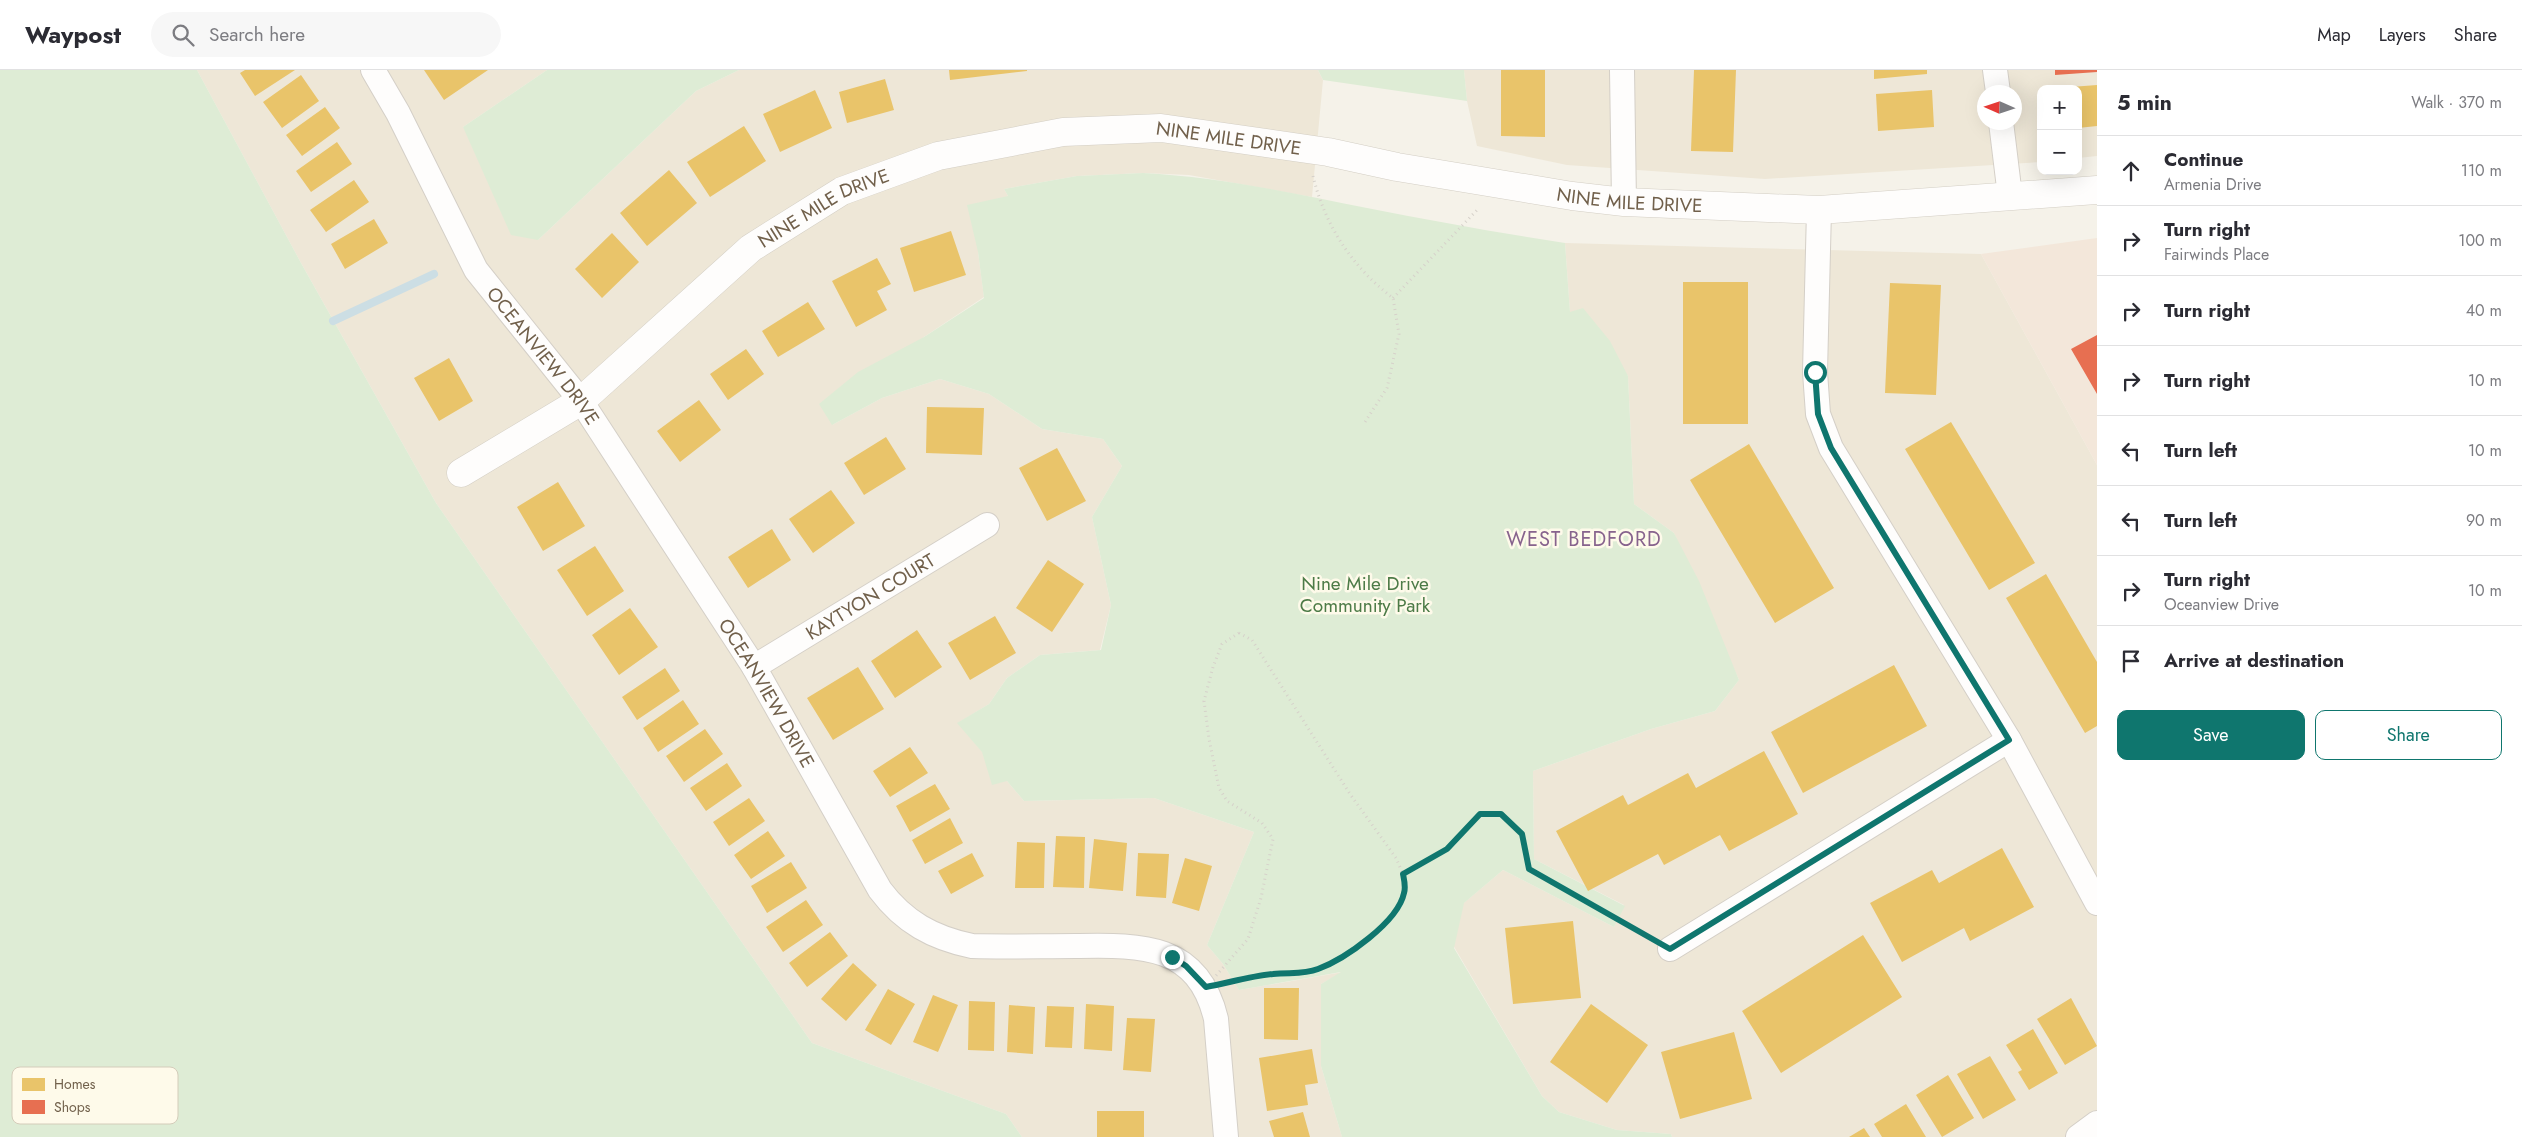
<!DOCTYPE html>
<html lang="en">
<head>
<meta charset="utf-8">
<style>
	:root { --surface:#fff; --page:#f7f7f7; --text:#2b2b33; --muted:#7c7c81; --line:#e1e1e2; --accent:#0f766e }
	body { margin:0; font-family:Jost,sans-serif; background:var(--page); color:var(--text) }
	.controls { position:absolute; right:15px; top:15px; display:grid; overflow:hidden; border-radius:10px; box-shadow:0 5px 20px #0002 }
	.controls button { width:45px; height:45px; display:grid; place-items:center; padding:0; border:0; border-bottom:1px solid var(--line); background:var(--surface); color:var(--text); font:25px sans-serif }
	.compass { position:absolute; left:1977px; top:15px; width:45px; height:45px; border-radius:50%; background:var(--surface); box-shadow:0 5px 20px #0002; rotate:273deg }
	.stop { position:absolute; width:15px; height:15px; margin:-11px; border:4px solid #0f766e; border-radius:50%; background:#fff }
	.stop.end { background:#0f766e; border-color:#fff; box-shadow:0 1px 5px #0008 }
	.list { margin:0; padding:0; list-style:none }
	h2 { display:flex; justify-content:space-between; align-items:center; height:65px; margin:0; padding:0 20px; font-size:21px }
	h2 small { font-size:16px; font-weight:400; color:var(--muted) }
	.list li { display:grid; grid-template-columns:32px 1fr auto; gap:15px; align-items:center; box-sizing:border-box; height:70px; padding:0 20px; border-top:1px solid var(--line) }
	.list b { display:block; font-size:19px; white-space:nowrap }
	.list p { margin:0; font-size:16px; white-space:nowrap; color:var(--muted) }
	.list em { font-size:16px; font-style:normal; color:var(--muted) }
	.actions { display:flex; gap:10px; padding:15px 20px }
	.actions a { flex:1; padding:11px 0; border:1px solid var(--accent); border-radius:10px; text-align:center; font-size:18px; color:var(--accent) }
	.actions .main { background:var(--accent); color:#fff }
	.icon { flex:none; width:28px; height:28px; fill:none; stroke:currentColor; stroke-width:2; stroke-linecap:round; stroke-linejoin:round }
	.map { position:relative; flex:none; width:2097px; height:1067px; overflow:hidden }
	header { display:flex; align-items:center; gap:30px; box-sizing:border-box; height:70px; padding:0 25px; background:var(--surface); border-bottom:1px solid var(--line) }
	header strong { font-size:24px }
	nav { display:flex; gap:28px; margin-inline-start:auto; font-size:18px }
	.search { width:350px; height:45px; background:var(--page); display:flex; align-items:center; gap:12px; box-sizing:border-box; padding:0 18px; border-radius:28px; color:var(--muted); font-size:19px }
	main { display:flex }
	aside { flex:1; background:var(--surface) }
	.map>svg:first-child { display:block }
	.residential { fill:#eee7d7; fill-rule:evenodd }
	.commercial { fill:#f3e7da }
	.green { fill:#deecd5 }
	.homes { fill:#e9c46a }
	.shops { fill:#e76f51 }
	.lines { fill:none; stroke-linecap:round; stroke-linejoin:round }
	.stream { stroke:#ccdee4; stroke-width:8 }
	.street-casing { stroke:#d4cfc7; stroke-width:26 }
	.secondary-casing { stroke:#d3cec4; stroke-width:29 }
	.path { stroke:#d6d1ca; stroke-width:3; stroke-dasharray:1 4; stroke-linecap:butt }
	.street { stroke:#fefdfc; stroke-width:24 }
	.secondary { stroke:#fefdfc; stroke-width:28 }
	.route { stroke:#0f766e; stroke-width:6 }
	.labels { text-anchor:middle; stroke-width:5; stroke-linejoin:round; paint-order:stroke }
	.street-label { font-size:19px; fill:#71604b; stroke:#fefaea }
	.park-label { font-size:19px; fill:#4d7b47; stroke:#fefaea }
	.neighbourhood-label { font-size:20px; letter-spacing:1px; fill:#87638d; stroke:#fefaea }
	.key { fill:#fefaea; stroke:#d4ccba; stroke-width:1 }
	.key-label { font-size:14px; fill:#71604b }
</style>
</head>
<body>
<header>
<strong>Waypost</strong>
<div class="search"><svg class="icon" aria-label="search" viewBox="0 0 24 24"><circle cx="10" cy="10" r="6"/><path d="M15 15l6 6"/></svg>Search here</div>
<nav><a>Map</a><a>Layers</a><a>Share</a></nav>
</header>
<main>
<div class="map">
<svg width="2097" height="1067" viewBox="0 0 2097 1067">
	<rect width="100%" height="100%" fill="#f5f2e9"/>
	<path class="residential" d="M197,0h350l-84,57 75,113 158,-149 43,-21h579l5,10 -11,117 -123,-22 -46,-2 -66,3 -73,13 4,7 -30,56 6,45 -60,40 -92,88 50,-27 58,-19 49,15 53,35 61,10 19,27 -30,51 19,88 -11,45 -60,5 -33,23 -18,26 -31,19 66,78 130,-3 100,34 -47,113 16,19 16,26 104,-18 -22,12v82l21,71h-320l-16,-23 -194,-71 -376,-540 -135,-240z
		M1464,0h633v86l-19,2v-69h-37v73l-276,17 -198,-14 -90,-19 -10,-45zM1984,22h30v30h-30z
		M1565,173l416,11 116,211v672h-425l-1,-3 -54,-4 -58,-18 -17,-16 -102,-173 63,-53 111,57 10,-22 -90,-46 -1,-88 118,-42 64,-18 24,-31 -65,-147 -40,-29 -6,-128 -58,-64z"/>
	<path class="commercial" d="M2097,168v227l-116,-211z"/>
	<path class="green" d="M0,0h197l104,193 135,240 376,540 194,71 16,23h-1022z
		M547,0h192l-43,21 -158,149 -27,-5 -48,-108z
		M1318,0h146l3,31 -144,-21z
		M1143,103c76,4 150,20 224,35 66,13 132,25 198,35l5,69 13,-4 27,33 18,35 6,128 40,29 25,48 40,99 -24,31 -64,18 -118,42 1,88 91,47 -11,21 -111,-57 -39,33 -10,45 88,148 17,16 58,18 54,4 1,3h-330l-21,-71v-82l20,-12 -102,18 -16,-26 -16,-19 47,-113 -100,-34 -130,3 -17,-20 -15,4 -10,-33 -25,-29 32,-19 18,-26 33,-23 61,-5 10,-45 -19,-88 30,-51 -19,-27 -61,-10 -53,-35 -49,-15 -58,19 -50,27 -13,-21 39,-32 66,-35 60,-39 -6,-46 -11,-47 41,-9 -4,-7 73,-13z"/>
	<path class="homes" d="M245,0h50l-40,26 -15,-23z
		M424,0h64l-44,30z
		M949,0h78v1l-77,9z
		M1501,0h44v67l-44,-1z
		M1694,0h42l-3,82 -42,-1z
		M1874,0h53v4l-53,5z
		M301,5l18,26 -37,27 -19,-26z
		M885,9l9,31 -47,13 -8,-31z
		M2097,15v41l-19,2v-39l-7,-2z
		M815,20l17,38 -52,24 -17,-38z
		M1932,20l2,37 -56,4 -2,-37z
		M325,37l15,21 -38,28 -16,-21z
		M744,56l22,35 -56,36 -23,-35z
		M337,72l15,22 -41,28 -15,-21z
		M669,100l28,33 -50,43 -27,-33z
		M354,110l15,22 -43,30 -16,-22z
		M374,149l14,24 -43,26 -14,-25z
		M951,161l15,44 -52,17 -14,-44z
		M612,163l27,29 -37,36 -27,-29z
		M877,188l14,26 -14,7 10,19 -31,17 -24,-46z
		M1683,212h65v142h-65z
		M1890,213l51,2 -5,110 -51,-2z
		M808,232l17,27 -47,28 -16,-26z
		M746,279l18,25 -36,26 -18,-26z
		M449,288l24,43 -34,20 -25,-43z
		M699,330l22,30 -41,32 -23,-31z
		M927,337l57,1 -2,47 -56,-2z
		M1951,352l84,141 -46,27 -84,-141z
		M886,367l20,32 -42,26 -20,-32z
		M1749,374l85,144 -59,35 -85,-143z
		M1057,378l29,53 -39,20 -28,-53z
		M558,412l27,44 -42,25 -26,-44z
		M831,420l24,33 -42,30 -24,-34z
		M772,459l19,31 -43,28 -20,-31z
		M595,476l29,45 -37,25 -30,-46z
		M1048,490l36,24 -32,48 -36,-24z
		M2046,504l51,88v64l-12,7 -79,-135z
		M630,538l28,39 -39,28 -27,-40z
		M995,546l21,37 -46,27 -22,-37z
		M917,560l25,37 -47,31 -24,-37z
		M1894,595l33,61 -124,67 -32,-61z
		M858,597l26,42 -51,31 -26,-42z
		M665,598l15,23 -43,29 -15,-23z
		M683,630l16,24 -41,28 -15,-24z
		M705,659l18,25 -39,28 -18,-26z
		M910,677l18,26 -38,24 -17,-26z
		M1764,681l34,63 -69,37 -9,-16 -56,30 -6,-11 -70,37 -32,-60 67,-36 5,10 60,-32 8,15z
		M727,693l15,23 -36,25 -16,-23z
		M935,714l15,25 -40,23 -14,-26z
		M749,728l16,23 -36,25 -16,-24z
		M950,748l13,25 -38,21 -13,-24z
		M768,761l17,25 -34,23 -17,-24z
		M1056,766l29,1 -1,51 -31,-1z
		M1094,769l33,4 -4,48 -34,-3z
		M1017,772l28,1 -1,45h-29z
		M2002,778l32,59 -64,34 -6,-13 -62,34 -32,-59 62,-33 7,13z
		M972,783l12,23 -33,18 -13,-23z
		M1138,783l31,1 -3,44 -30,-2z
		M1185,788l27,8 -13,45 -27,-8z
		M791,792l16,26 -40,25 -16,-27z
		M806,830l17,25 -40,27 -17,-25z
		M1573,851l8,77 -68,6 -8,-76z
		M830,862l18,24 -41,31 -18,-24z
		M1863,865l39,62 -121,76 -39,-62z
		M853,893l24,22 -31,36 -25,-22z
		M1264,918h35l-1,52 -34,-1z
		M888,919l27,15 -24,41 -26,-15z
		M933,925l25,10 -20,47 -25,-10z
		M2071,928l26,48 -32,19 -28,-46z
		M969,931l26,1 -1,49 -26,-1z
		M1086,934l28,2 -2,45 -28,-2z
		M1591,934l57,41 -41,58 -57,-41z
		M1009,935l26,2 -2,47 -26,-2z
		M1047,936l27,1 -2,41 -27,-1z
		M1127,948l28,1 -4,53 -28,-2z
		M2033,959l25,44 -29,17 -11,-18 4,-2 -16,-25z
		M1734,962l18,67 -72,20 -19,-67z
		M1312,979l6,34 -13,2 3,20 -41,6 -8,-53z
		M1990,986l26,44 -33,19 -26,-45z
		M1948,1005l26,43 -32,19 -26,-42z
		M1906,1034l20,33h-44l-8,-13z
		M1097,1041h47v26h-47z
		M1303,1042l7,25h-36l-5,-16z
		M1864,1058l6,9h-21z"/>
	<path class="shops" d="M2055,0h42v2l-42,3z
		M2097,265v59l-26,-45z"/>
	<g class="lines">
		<path class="stream" d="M333,251l101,-47"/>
		<g class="street-casing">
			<g id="street">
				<path id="s1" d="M373,0l25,43 78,157 105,131 173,266 126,223c24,32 53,48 92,56 34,1 69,0 104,0 64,-1 122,-3 140,73l10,118"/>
				<path d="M1622,0l2,132"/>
				<path d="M1995,0l3,22"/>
				<path d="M2001,52l9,74"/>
				<path d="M1819,140l-4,162 3,42 13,34 178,292 88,163"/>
				<path id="s2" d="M754,597l233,-142"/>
				<path d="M1670,879l339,-209"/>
				<path d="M2078,1067l19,-14"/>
			</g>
		</g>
		<g class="secondary-casing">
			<g id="secondary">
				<path id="s3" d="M461,403l120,-72 170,-153 91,-57 96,-35 125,-24 98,-4 167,24 69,15 175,29 52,6 195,8 278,-20"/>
			</g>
		</g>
		<path class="path" d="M1313,106c12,50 40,92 80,122l6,36 -12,54 -22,34
			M1393,228l86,-90
			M1239,563l13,7 98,154 46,64 7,16 2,17 -7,16 -16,19 -35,28 -29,15 -20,6 -24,-1 -68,13 42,-48 13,-41 12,-59 -11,-16 -35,-22 -8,-13 -10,-49 -5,-38 9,-34 9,-23z
			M1403,804l44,-25 33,-35h21l21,20 7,35 119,68"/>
		<use href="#street" class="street"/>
		<use href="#secondary" class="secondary"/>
	</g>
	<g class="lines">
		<path class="route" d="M1172,887l14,9 20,21c22,-4 45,-11 67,-13 16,-2 30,1 45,-5 27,-10 80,-47 86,-76 2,-6 0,-14 -1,-19l44,-25 33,-35h21l21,20 7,35 141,80 339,-209 -178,-292 -13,-34 -3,-42"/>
	</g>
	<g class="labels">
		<g class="street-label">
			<text dy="7" stroke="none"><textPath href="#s3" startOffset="872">NINE MILE DRIVE</textPath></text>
			<text dy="7" stroke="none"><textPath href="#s3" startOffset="1278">NINE MILE DRIVE</textPath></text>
			<text dy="7" stroke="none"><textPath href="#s3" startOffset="452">NINE MILE DRIVE</textPath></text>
			<text dy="7" stroke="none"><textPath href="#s1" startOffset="334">OCEANVIEW DRIVE</textPath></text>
			<text dy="7" stroke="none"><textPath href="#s2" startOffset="136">KAYTYON COURT</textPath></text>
			<text dy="7" stroke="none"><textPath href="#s1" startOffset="739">OCEANVIEW DRIVE</textPath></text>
		</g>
		<g class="park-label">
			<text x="1365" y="520">Nine Mile Drive<tspan x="1365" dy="22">Community Park</tspan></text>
		</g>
		<g class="neighbourhood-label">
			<text x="1584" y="476">WEST BEDFORD</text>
		</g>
	</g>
	<rect x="12" y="997" width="166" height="57" rx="8" class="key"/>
	<rect x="22" y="1008" width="23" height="13" fill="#e9c46a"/>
	<rect x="22" y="1030" width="23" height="14" fill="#e76f51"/>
	<g class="key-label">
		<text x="54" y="1019">Homes</text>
		<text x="54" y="1042">Shops</text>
	</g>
</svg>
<div class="controls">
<button>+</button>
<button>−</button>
</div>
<svg class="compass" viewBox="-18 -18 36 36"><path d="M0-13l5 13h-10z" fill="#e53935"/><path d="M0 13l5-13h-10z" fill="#7c7c81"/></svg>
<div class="stop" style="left:1815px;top:302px"></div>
<div class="stop end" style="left:1172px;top:887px"></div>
</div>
<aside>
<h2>5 min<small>Walk · 370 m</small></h2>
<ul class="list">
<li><svg class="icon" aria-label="ahead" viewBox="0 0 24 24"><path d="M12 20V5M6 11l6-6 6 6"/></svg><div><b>Continue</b><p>Armenia Drive</p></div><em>110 m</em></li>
<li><svg class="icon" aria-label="right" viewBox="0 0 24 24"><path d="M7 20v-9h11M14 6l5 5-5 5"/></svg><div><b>Turn right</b><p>Fairwinds Place</p></div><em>100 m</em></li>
<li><svg class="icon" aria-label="right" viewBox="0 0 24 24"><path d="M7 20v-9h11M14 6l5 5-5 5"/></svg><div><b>Turn right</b></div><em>40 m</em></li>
<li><svg class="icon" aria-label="right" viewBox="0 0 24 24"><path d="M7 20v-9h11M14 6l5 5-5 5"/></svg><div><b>Turn right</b></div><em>10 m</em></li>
<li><svg class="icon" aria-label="left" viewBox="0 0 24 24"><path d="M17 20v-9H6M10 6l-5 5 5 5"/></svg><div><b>Turn left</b></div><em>10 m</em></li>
<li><svg class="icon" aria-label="left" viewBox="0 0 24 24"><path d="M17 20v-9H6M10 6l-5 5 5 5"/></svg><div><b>Turn left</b></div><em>90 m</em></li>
<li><svg class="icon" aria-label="right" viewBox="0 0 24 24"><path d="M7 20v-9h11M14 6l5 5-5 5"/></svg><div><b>Turn right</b><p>Oceanview Drive</p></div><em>10 m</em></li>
<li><svg class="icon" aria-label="arrive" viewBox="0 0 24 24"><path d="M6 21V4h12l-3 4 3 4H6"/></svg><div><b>Arrive at destination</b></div></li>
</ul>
<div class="actions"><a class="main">Save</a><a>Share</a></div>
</aside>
</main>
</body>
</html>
